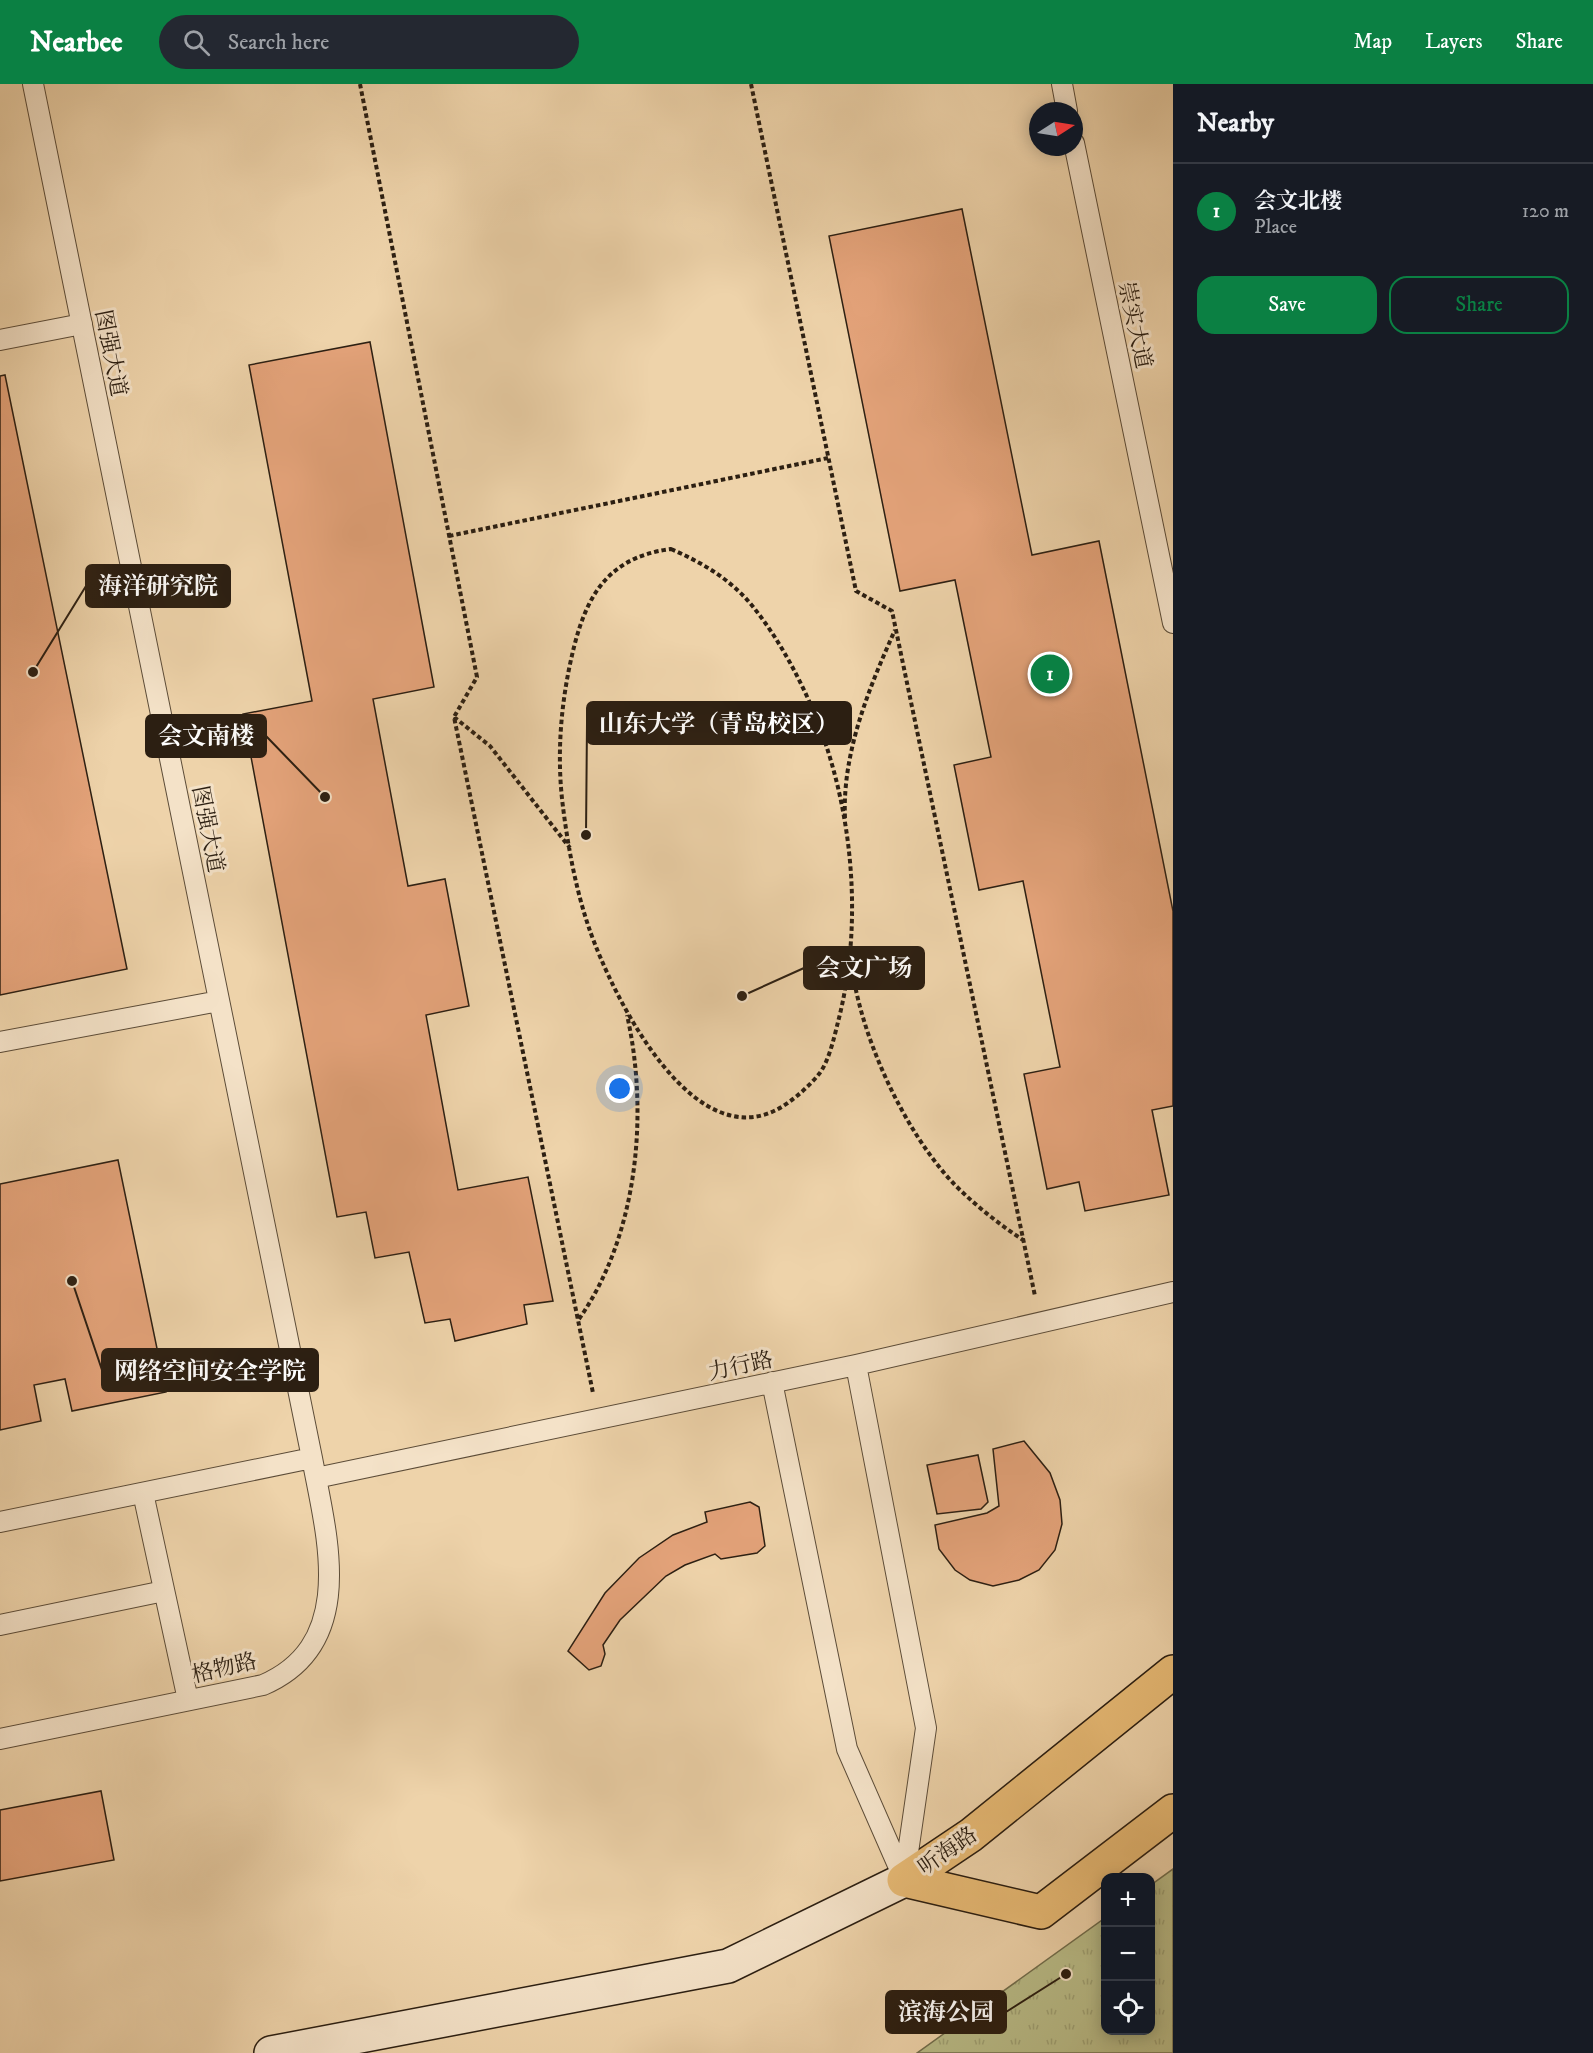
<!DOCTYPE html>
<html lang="en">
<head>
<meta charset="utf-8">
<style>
	:root { --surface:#171b24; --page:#242831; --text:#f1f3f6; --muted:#9ea1a6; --line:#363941; --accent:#0b8043 }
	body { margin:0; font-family:"IM FELL DW Pica","Noto Serif SC",serif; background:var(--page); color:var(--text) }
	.controls { position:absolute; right:18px; bottom:18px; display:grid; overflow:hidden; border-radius:12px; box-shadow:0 3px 15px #0003 }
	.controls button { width:54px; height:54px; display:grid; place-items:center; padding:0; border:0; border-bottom:2px solid var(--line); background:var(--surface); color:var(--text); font:30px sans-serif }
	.compass { position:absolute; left:1029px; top:18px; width:54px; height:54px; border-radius:50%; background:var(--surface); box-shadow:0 3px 15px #0003; rotate:78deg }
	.you { position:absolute; left:620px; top:1005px; width:21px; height:21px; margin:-15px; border:4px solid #fff; border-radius:50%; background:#1a73e8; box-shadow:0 0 0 9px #1a73e833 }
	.badge { display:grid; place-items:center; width:39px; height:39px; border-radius:50%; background:var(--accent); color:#fff; font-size:20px; font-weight:700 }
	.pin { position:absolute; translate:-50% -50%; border:3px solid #fff; box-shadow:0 2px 6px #0006 }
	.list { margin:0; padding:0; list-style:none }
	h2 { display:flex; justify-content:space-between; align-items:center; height:78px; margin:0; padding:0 24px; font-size:26px }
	h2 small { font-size:20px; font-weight:400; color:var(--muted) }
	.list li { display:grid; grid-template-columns:39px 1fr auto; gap:18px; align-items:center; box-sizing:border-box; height:96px; padding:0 24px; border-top:2px solid var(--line) }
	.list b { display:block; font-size:22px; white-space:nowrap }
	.list p { margin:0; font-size:20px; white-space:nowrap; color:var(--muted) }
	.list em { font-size:20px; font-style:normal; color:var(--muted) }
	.actions { display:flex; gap:12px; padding:18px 24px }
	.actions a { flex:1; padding:14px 0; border:2px solid var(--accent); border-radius:18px; text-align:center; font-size:21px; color:var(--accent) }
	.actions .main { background:var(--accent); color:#fff }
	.icon { flex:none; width:33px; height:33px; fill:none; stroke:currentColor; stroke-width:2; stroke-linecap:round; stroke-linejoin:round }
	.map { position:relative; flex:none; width:1173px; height:1969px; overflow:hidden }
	header { display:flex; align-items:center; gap:36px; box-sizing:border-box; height:84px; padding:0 30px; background:var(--accent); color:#fff }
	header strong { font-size:28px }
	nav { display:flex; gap:33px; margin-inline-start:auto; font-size:21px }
	.search { width:420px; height:54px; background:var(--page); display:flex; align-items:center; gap:15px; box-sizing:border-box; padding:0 21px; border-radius:33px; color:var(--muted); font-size:22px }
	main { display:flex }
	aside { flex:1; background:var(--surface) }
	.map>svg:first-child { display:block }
	.park { fill:url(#park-tufts); stroke:#726e4d; stroke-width:1.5 }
	.building { fill:#e4a37a; stroke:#2c1f12; stroke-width:1.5 }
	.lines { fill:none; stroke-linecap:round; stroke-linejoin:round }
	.service-casing { stroke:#5c4c38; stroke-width:22 }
	.secondary-casing { stroke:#2c1f12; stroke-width:36 }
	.primary-casing { stroke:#2c1f12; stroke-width:36 }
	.path { stroke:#2c1f12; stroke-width:4; stroke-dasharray:4.5 3; stroke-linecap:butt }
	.service { stroke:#f4e2c8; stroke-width:20 }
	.secondary { stroke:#f4e2c8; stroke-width:33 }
	.primary { stroke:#e7ba75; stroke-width:33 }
	.labels { text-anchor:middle; stroke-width:6; stroke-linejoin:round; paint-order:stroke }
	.street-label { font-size:22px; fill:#2c1f12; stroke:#f4e2c8 }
	.leader { fill:none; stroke:#2c1f12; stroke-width:2 }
	.callout-dot { fill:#2c1f12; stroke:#f4e2c8; stroke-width:2 }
	.callout { fill:#2c1f12; stroke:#2c1f12; stroke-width:2 }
	.callout-label { font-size:24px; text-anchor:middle; font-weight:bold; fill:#fff }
</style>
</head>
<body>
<header>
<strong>Nearbee</strong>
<div class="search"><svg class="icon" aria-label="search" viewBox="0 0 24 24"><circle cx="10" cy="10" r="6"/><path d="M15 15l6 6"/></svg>Search here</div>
<nav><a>Map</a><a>Layers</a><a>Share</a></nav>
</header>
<main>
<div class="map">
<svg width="1173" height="1969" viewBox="0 0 1173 1969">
	<defs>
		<pattern id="park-tufts" width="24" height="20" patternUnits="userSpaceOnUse" patternTransform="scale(1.5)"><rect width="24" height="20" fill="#b9bc88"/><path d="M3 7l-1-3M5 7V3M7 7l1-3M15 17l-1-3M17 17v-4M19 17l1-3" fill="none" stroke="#9fa174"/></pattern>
	</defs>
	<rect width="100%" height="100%" fill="#eed3aa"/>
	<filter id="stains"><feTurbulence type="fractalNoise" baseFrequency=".00333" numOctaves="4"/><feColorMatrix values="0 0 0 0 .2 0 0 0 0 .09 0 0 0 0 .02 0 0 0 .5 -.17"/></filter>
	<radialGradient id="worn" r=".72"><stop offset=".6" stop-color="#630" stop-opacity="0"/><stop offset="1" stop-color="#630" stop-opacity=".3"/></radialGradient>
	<path class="park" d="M1173,1785v184h-256l188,-135 1,112h44l1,-145z"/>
	<path class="building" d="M962,125l70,346 67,-14 74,370v195l-21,4 17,85 -84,16 -6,-29 -32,7 -23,-115 36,-7 -37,-186 -44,9 -25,-125 37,-8 -36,-177 -55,11 -71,-355z
		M370,258l64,345 -61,12 35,187 37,-7 24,127 -43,9 32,175 70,-13 25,124 -29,4 3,19 -72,17 -5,-22 -25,4 -16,-71 -34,6 -9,-46 -29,5 -94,-503 69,-13 -63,-336z
		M5,291l122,594 -127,26v-619z
		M118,1076l48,232 -94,19 -7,-32 -31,6 7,36 -41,9v-246z
		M1024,1357l26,32 10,27 2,24 -7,26 -16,20 -20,10 -26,6 -23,-6 -15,-10 -16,-21 -4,-24 52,-12 12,-7 -6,-57z
		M978,1371l10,47 -7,7 -44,5 -10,-49z
		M750,1418l9,5 6,39 -8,7 -36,6 -6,-5 -30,11 -19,11 -46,44 -17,25 2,9 -4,12 -12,4 -21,-19 37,-58 34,-35 34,-23 34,-13 -2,-10z
		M101,1707l13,69 -114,21v-71z"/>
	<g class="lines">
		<g class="service-casing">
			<path id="service" d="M1062,0l5,27
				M1074,59l99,480
				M0,256l82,-16
				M0,958l219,-41
				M856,1281l70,363 -22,152
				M772,1298l75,367 57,130
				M316,1394l540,-113 317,-73
				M143,1409l45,207
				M0,1438l312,-64
				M0,1541l164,-34
				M0,1655l263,-54c95,-41 64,-148 49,-227l-279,-1374"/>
		</g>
		<g class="secondary-casing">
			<path id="secondary" d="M271,1969l457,-87 176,-86"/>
		</g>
		<g class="primary-casing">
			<path id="primary" d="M904,1796l67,-45 202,-163
				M904,1796l137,32 132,-101"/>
		</g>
		<path class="path" d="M360,0l117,593 -23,40 139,676
			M751,0l105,507 36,20 143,685
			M449,452l379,-78
			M671,465c32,14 61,31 83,59 24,30 44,67 59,102 40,96 51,212 25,312 -4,16 -9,39 -19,52 -8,10 -20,21 -30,28 -92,68 -177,-107 -200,-174 -13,-38 -21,-81 -26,-121 -6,-46 -3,-93 6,-138 13,-63 31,-111 102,-120z
			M454,633l36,29 80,102
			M845,734c-3,-65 24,-130 50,-188
			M851,875c7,73 53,173 104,226 21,21 44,39 68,55
			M579,1235c59,-84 70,-206 48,-304"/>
		<use href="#service" class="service"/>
		<use href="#secondary" class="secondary"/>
		<use href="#primary" class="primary"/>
	</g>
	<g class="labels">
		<g class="street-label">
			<text transform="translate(1136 241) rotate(78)" y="8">崇实大道</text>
			<text transform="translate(112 269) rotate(79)" y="8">图强大道</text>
			<text transform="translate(209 745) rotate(79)" y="8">图强大道</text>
			<text transform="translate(740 1281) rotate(-12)" y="8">力行路</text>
			<text transform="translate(224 1583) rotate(-13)" y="8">格物路</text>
			<text transform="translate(947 1766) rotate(-35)" y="8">听海路</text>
		</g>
	</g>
	<path class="leader" d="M33 588L86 502M586 751L587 639M325 713L266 652M742 912L804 884M72 1197L102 1286M1066 1890L1006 1928"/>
	<g class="callout-dot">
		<circle cx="33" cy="588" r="6"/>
		<circle cx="586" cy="751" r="6"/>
		<circle cx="325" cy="713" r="6"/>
		<circle cx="742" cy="912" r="6"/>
		<circle cx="72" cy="1197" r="6"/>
		<circle cx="1066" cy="1890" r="6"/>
	</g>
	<g class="callout">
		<rect x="86" y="481" width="144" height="42" rx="6"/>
		<rect x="587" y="618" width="264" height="42" rx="6"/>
		<rect x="146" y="631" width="120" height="42" rx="6"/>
		<rect x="804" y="863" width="120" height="42" rx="6"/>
		<rect x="102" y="1265" width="216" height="42" rx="6"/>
		<rect x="886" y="1907" width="120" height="42" rx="6"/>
	</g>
	<g class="callout-label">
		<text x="158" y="510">海洋研究院</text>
		<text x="719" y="648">山东大学（青岛校区）</text>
		<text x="206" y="660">会文南楼</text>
		<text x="864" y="892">会文广场</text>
		<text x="210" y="1295">网络空间安全学院</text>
		<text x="946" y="1936">滨海公园</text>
	</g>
	<rect width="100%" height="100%" filter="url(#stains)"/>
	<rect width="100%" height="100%" fill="url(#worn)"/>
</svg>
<div class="controls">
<button>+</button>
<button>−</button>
<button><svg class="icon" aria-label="locate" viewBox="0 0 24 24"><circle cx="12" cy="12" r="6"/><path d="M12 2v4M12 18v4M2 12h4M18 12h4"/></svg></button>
</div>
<svg class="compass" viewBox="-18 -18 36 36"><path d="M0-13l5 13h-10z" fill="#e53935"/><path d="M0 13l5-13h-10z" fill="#9ea1a6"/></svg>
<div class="you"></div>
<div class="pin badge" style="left:1050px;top:590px">1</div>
</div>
<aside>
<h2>Nearby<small></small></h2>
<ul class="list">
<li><span class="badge">1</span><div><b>会文北楼</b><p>Place</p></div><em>120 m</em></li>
</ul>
<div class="actions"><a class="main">Save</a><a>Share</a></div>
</aside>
</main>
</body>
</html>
